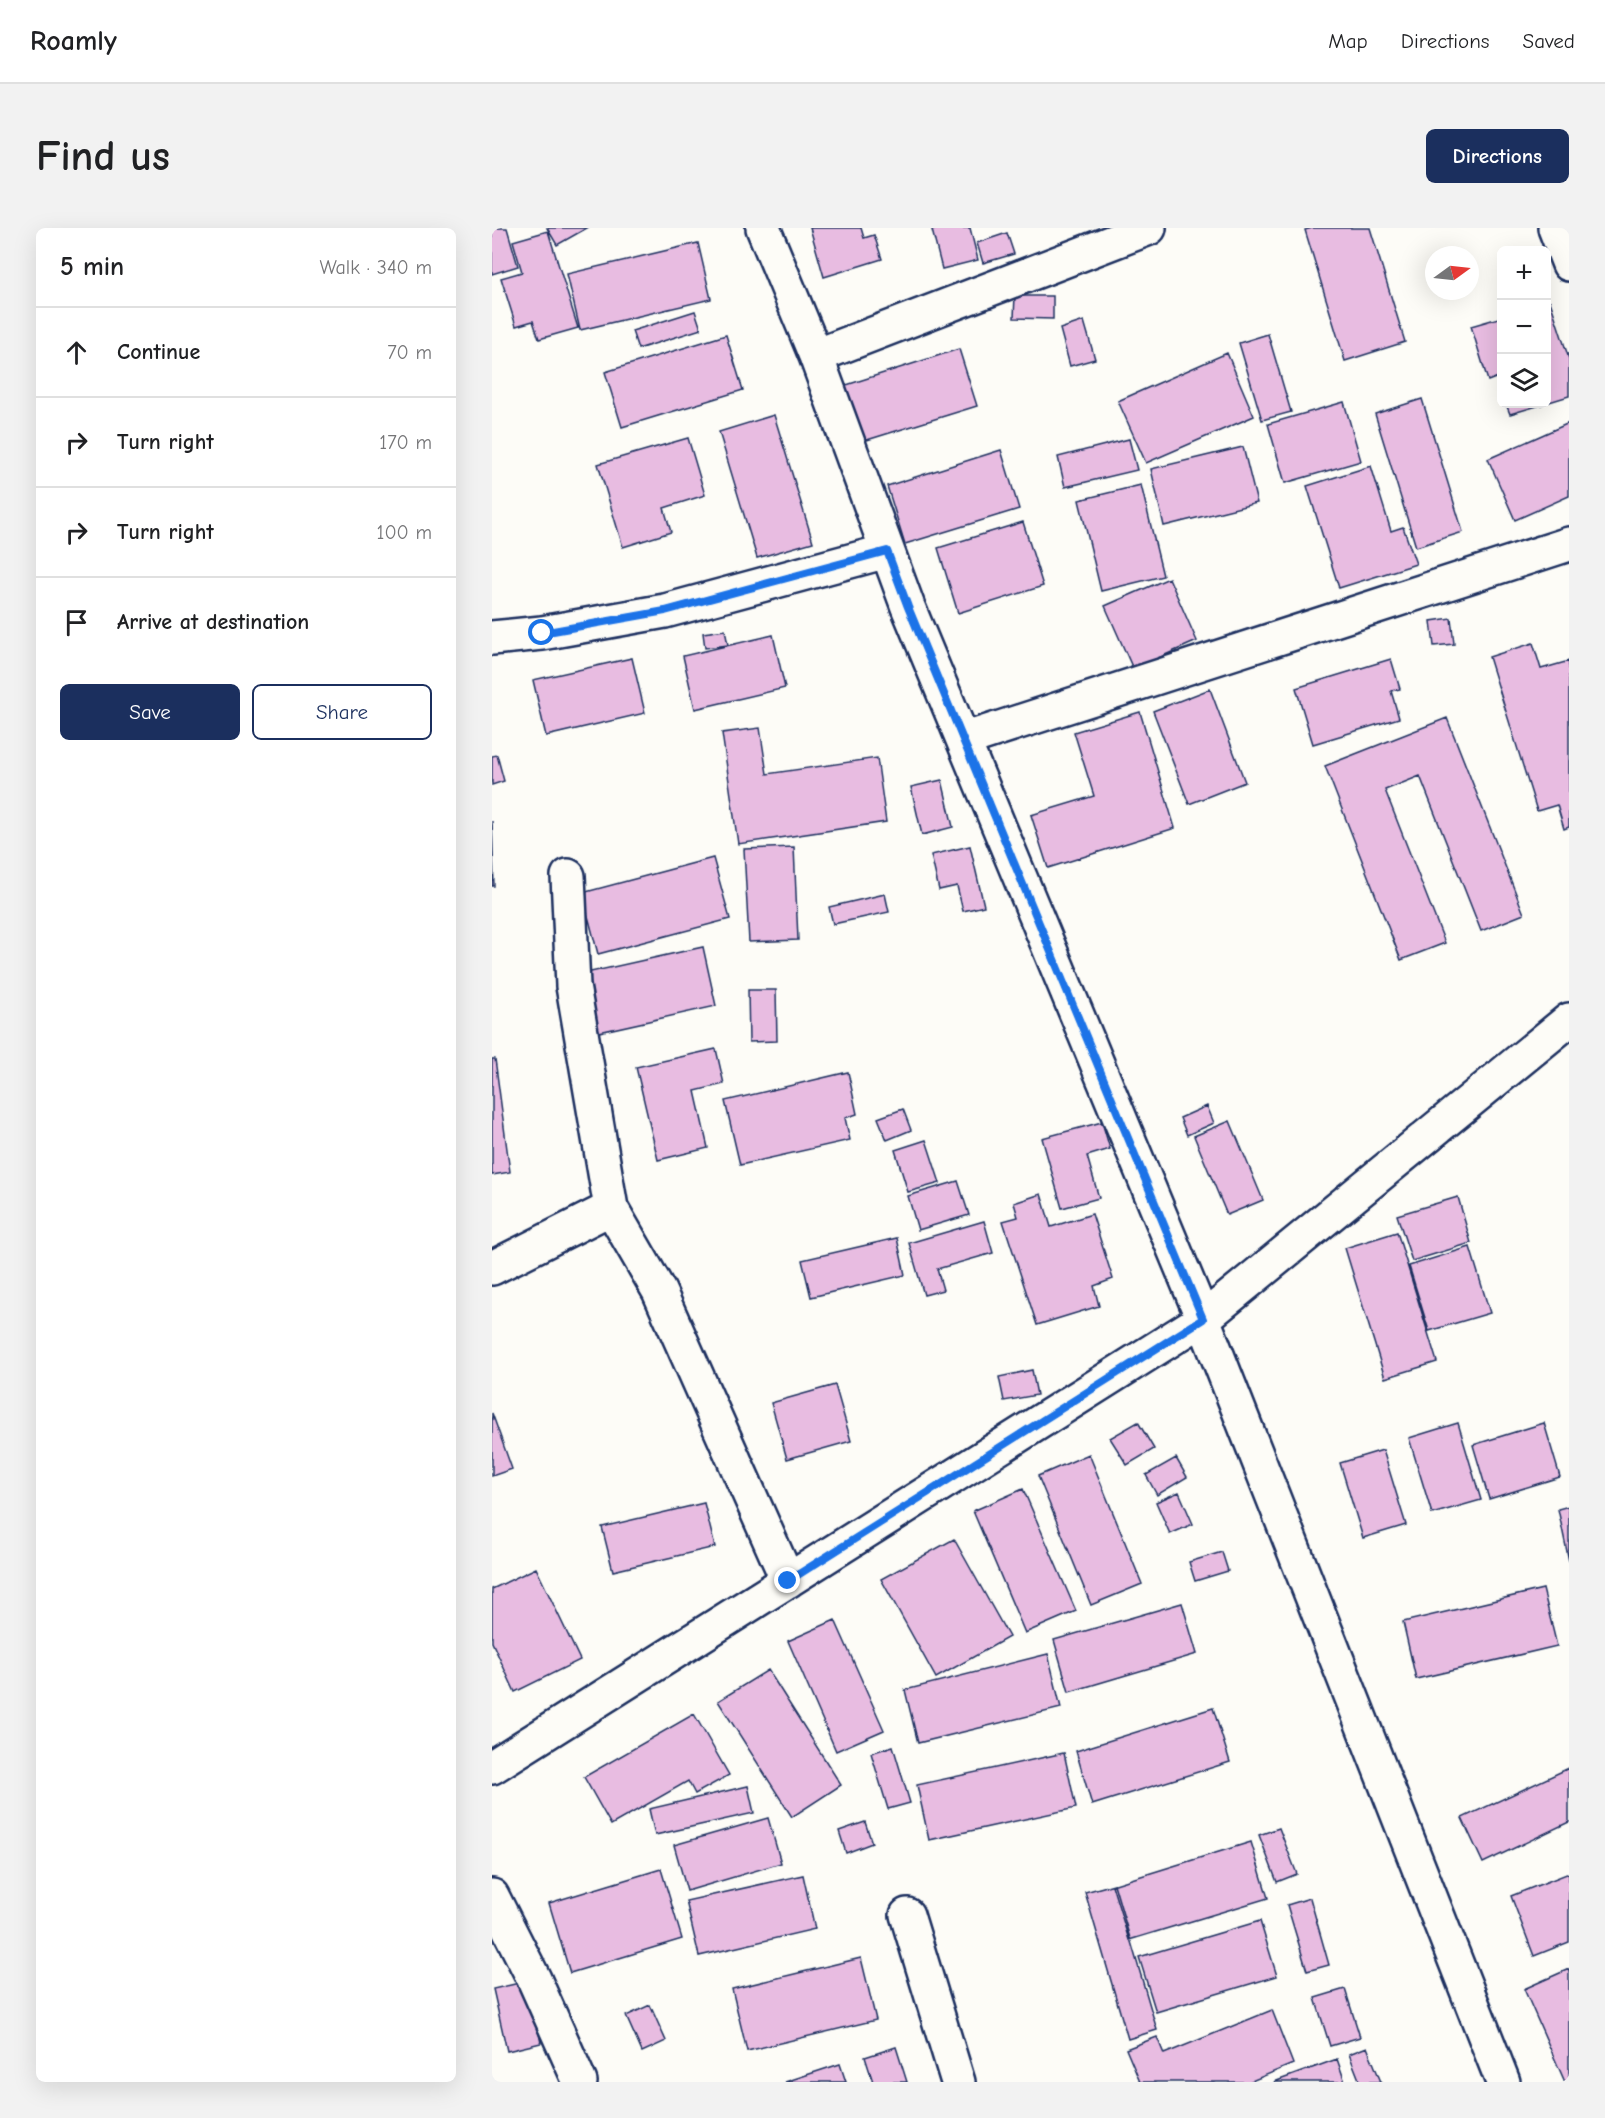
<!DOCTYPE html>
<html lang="en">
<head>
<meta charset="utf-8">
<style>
	:root { --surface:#fff; --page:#f2f2f2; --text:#202124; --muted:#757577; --line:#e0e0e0; --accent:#1b2f5e }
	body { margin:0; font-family:"Comic Neue",sans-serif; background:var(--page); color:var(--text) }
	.controls { position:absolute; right:18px; top:18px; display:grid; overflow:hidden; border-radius:9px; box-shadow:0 6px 24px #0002 }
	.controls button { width:54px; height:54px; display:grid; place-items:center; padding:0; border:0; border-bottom:2px solid var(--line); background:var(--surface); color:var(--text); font:30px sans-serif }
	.compass { position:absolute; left:933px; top:18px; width:54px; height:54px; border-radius:50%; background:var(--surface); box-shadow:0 6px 24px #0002; rotate:75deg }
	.stop { position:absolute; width:18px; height:18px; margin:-14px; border:4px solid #1a73e8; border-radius:50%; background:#fff }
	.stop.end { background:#1a73e8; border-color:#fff; box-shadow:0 2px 6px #0008 }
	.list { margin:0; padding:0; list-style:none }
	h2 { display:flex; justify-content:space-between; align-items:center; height:78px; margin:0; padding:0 24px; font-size:26px }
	h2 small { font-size:20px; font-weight:400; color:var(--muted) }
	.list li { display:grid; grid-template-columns:39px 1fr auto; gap:18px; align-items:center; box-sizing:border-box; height:90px; padding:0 24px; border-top:2px solid var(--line) }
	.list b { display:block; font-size:22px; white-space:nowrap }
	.list em { font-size:20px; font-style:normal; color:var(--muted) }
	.actions { display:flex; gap:12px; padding:18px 24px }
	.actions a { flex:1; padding:14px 0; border:2px solid var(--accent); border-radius:9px; text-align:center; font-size:21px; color:var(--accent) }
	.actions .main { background:var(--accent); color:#fff }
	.icon { flex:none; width:33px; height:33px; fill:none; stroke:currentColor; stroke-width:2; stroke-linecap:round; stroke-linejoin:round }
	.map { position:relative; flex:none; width:1077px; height:1854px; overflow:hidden; border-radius:9px }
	header { display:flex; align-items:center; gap:36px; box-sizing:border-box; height:84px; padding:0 30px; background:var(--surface); border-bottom:2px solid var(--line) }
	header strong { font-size:28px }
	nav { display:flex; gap:33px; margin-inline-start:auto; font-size:21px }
	.intro { display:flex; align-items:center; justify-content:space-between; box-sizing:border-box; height:144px; padding:0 36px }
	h1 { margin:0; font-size:42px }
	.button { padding:15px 27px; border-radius:9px; background:var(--accent); color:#fff; font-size:21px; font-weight:700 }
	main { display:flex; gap:36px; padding:0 36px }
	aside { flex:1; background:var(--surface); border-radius:9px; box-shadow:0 6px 24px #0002 }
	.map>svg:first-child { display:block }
	.building { fill:#e8bce1; stroke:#1b2f5e; stroke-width:1.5 }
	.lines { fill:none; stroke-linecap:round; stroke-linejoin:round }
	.minor-casing { stroke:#1b2f5e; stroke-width:38 }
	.minor { stroke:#fdfcf7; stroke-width:33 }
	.route { stroke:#1a73e8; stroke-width:8 }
</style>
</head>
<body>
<header>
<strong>Roamly</strong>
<nav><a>Map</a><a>Directions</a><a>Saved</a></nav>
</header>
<div class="intro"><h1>Find us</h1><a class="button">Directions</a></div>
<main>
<aside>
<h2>5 min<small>Walk · 340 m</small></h2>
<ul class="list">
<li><svg class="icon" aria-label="ahead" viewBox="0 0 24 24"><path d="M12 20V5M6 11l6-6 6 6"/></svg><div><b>Continue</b></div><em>70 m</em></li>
<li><svg class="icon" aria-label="right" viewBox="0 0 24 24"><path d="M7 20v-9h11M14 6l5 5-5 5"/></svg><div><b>Turn right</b></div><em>170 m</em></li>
<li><svg class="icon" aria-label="right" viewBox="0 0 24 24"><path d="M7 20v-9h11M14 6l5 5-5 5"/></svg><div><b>Turn right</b></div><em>100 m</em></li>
<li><svg class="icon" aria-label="arrive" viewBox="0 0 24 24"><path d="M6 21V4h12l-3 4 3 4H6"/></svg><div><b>Arrive at destination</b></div></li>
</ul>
<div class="actions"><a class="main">Save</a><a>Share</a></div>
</aside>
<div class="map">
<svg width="1077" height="1854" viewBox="0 0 1077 1854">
	<rect width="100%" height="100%" fill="#fdfcf7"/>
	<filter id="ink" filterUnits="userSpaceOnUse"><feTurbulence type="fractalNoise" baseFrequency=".0167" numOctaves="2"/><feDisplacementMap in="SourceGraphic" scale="12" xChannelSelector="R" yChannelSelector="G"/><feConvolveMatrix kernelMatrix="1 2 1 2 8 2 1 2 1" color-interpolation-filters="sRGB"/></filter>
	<g filter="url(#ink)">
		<path class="building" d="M0,0h15l11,38 -26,8z
			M55,0h40l-30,17z
			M318,0h51l3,10 10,-3 8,24 -58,18z
			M450,0h28l8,32 -36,9 -10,-39z
			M820,0h58l35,114 -60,19 -40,-131z
			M56,3l30,97 -39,11 -6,-18 -17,5 -15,-48 21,-6 -9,-31z
			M515,5l7,21 -31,9 -6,-20z
			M206,15l13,56 -131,31 -13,-56z
			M523,68h38v23l-39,-1z
			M1058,73l19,58v37l-23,7v-101z
			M203,83l6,18 -63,20 -6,-18z
			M1010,89v73l-4,-13 -10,4 -17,-55z
			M592,93l11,38 -25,7 -10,-37z
			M776,106l23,78 -29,8 -23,-77z
			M234,107l17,55 -121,37 -17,-55z
			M467,121l18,57 -123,38 -17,-56z
			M735,125l27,63 -108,47 -28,-62z
			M930,171l41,133 -47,15 -41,-133z
			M852,174l17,59 -76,22 -17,-59z
			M1014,176h38l-34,10z
			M282,187l39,127 -56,16 -38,-126z
			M1077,195v73l-54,24 -27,-61z
			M196,210l17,57 -41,13 7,24 -48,15 -25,-83z
			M637,211l8,31 -72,17 -7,-30z
			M751,219l14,56 -93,23 -13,-57z
			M509,222l18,59 -114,35 -18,-58z
			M879,238l20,65 12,-4 13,37 -77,24 -32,-102z
			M649,257l22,91 -62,15 -22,-91z
			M531,294l20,64 -85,27 -20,-65z
			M677,350l28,63 -64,28 -28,-63z
			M959,390l3,26 -20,2 -3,-25z
			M233,402l3,15 -23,3 -2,-15z
			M281,407l12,53 -90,21 -12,-53z
			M1041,415l8,26 28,-8v166l-5,2 -7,-24 -20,6 -48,-154z
			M140,430l13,55 -99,23 -13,-56z
			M899,431l9,30 -9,2 8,27 -86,26 -17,-56z
			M718,461l35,93 -56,22 -36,-93z
			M648,484l35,116 -127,40 -17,-53 63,-19 -20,-64z
			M955,490l77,196 -43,17 -61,-155 -35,14 60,153 -44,17 -76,-194z
			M268,500l7,46 110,-16 9,64 -148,22 -16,-111z
			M5,527l7,26 -12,4v-29z
			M450,552l11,47 -31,8 -11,-48z
			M0,593l2,65h-2z
			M478,618l14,60 -21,5 -6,-25 -18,4 -8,-35z
			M302,619l4,93 -49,2 -5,-93z
			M221,630l17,61 -132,35 -16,-61z
			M393,666l4,18 -56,12 -4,-17z
			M211,719l13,59 -117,26 -13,-59z
			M256,762h28l1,51 -28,1z
			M224,821l8,35 -29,7 13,57 -50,12 -22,-93z
			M0,831h3l15,113 -18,3z
			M356,844l9,42 -12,4 5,22 -110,25 -15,-64z
			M715,878l7,17 -27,12 -7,-17z
			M411,881l8,21 -24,10 -9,-22z
			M738,893l33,79 -36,15 -33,-79z
			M610,894l8,27 -23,7 12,42 -37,10 -20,-70z
			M434,912l14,43 -32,9 -13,-42z
			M466,953l11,34 -51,15 -10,-34z
			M549,966l10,33 41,-13 21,65 -19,7 5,20 -62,19 -34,-104 15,-4 -4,-14z
			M966,969l13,46 -59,18 -15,-46z
			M492,993l9,32 -56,16 6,21 -19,5 -15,-52z
			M905,1004l40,130 -52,16 -40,-130z
			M405,1010l8,37 -94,22 -9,-37z
			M978,1019l20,66 -61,18 -20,-65z
			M540,1142l5,25 -33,6 -5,-24z
			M343,1157l16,56 -64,18 -16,-56z
			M0,1185l20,56 -20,7z
			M646,1194l16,27 -27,16 -17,-27z
			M966,1195l23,77 -49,14 -23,-76z
			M1052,1195l16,54 -71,22 -16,-54z
			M891,1222l23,75 -43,13 -23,-75z
			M597,1226l53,130 -51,21 -53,-129z
			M684,1230l11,19 -30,18 -11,-20z
			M531,1261l53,122 -51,22 -52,-122z
			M687,1264l14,32 -23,10 -14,-32z
			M212,1275l11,44 -102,24 -11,-44z
			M1077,1278v55l-11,-52z
			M462,1311l55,98 -73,41 -55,-99z
			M730,1324l6,19 -33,10 -6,-19z
			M44,1340l44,92 -65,32 -23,-50v-53z
			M1051,1361l14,57 -141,33 -13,-57z
			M690,1375l15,51 -128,38 -15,-52z
			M343,1392l49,110 -48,21 -48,-110z
			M556,1426l13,54 -143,35 -13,-53z
			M276,1442l73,115 -49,32 -74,-116z
			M721,1480l17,54 -138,43 -16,-54z
			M202,1486l35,61 -34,19 -7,-13 -77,44 -27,-48z
			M401,1518l17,57 -22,6 -17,-56z
			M572,1525l12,55 -147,32 -12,-55z
			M1077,1540v54l-86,41 -21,-45z
			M256,1558l6,27 -99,22 -6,-26z
			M276,1590l13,45 -94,28 -13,-46z
			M373,1594l7,21 -26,10 -7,-22z
			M787,1600l18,46 -20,8 -18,-47z
			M759,1614l17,56 -139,42 -17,-55z
			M169,1641l21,70 -112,34 -21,-70z
			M1077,1645v69l-35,14 -23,-60z
			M311,1647l12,54 -116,27 -13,-55z
			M622,1656l43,146 -29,9 -43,-147z
			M818,1670l19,67 -22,6 -20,-66z
			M768,1693l17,55 -121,36 -17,-55z
			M369,1730l15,62 -129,31 -15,-62z
			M1077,1741v113h-4l-41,-93z
			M36,1753l13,62 -34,8 -14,-62z
			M853,1761l15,48 -30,9 -15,-48z
			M158,1777l16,36 -24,11 -16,-36z
			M780,1782l21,54 -44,18h-109l-14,-33 31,-12 7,17z
			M404,1819l11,35h-34l-8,-25z
			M875,1819l14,35h-21l-11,-28z
			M845,1831l8,23h-71z
			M348,1836l6,18h-61z"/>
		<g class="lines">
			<g class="minor-casing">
				<path id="minor" d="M1063,0l14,36
					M324,128l333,-128
					M0,410l50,-5 123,-22 222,-60
					M471,512l606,-196
					M76,648l5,110 38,222 48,83 129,290
					M0,1040l119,-60
					M0,1539l711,-448 -295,-712 -92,-251 -53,-128
					M0,1668l42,83 46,103
					M415,1687l51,167
					M1011,1854l-300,-763 366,-299"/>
			</g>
			<use href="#minor" class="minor"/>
		</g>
	</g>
	<g class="lines" filter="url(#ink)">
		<path class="route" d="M50,405l123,-22 222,-60 21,56 295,712 -415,262"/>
	</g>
</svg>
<div class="controls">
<button>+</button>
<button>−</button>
<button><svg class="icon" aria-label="layers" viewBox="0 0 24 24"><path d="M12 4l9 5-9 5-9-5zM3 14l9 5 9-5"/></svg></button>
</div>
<svg class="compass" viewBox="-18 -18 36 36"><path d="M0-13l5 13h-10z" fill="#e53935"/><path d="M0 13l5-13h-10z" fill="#757577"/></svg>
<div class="stop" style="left:50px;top:405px"></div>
<div class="stop end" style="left:296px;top:1353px"></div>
</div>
</main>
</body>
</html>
